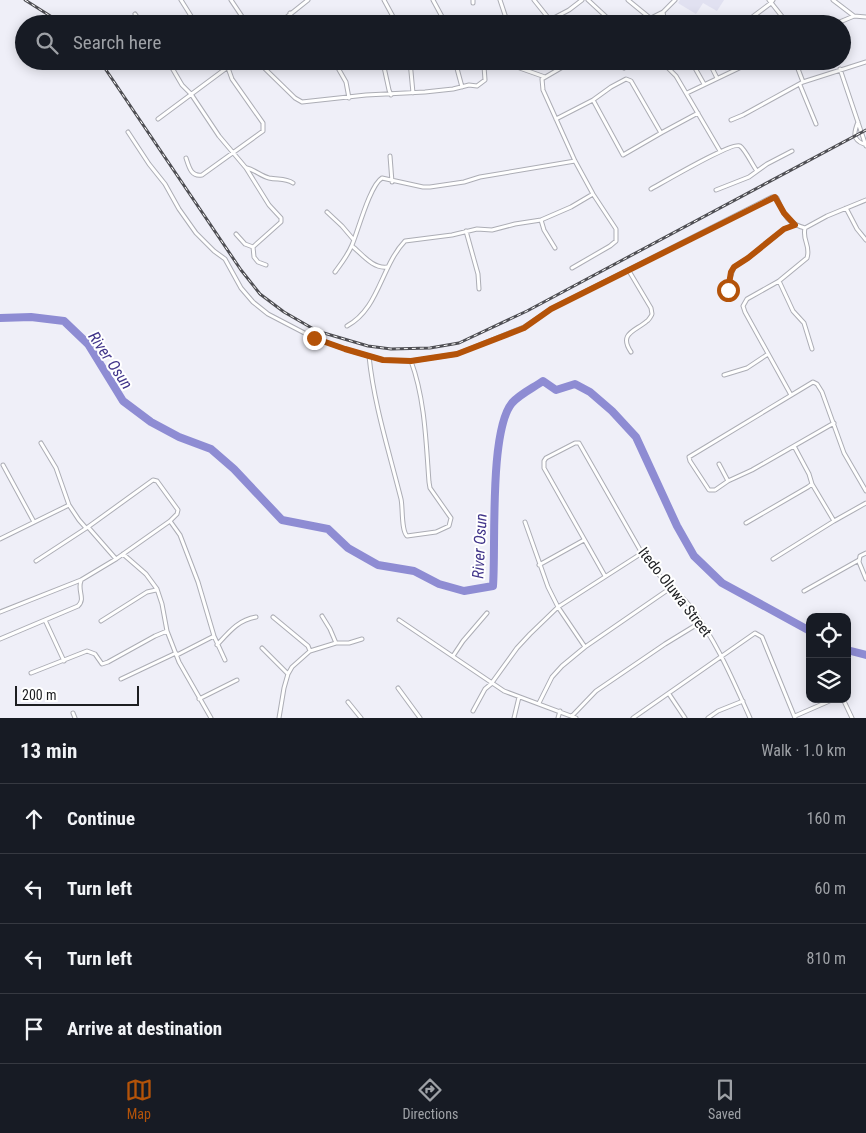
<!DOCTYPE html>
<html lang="en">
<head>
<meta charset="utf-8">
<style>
	:root { --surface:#171b24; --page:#20242c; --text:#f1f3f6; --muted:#9ea1a6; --line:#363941; --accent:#b45309 }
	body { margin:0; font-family:"Roboto Condensed",sans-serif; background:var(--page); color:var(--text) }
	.controls { position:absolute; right:15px; bottom:15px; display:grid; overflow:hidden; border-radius:10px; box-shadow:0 2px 12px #0003 }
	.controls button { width:45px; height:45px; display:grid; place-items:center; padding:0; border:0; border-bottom:1px solid var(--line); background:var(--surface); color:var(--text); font:25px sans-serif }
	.scale { position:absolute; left:15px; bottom:12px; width:124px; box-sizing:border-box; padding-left:5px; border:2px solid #1d1e21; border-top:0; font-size:14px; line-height:18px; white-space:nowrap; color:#1d1e21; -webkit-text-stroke:4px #fff; paint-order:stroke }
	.stop { position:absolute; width:15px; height:15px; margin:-11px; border:4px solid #b45309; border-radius:50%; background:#fff }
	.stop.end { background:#b45309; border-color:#fff; box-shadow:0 1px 5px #0008 }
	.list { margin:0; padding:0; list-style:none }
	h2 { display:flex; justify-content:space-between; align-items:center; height:65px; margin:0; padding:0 20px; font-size:21px }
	h2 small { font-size:16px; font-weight:400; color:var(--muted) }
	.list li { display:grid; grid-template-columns:32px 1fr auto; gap:15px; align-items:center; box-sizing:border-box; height:70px; padding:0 20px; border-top:1px solid var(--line) }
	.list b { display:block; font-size:19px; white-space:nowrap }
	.list em { font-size:16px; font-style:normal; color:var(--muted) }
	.icon { flex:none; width:28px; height:28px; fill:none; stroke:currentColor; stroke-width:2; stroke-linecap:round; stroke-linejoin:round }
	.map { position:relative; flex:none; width:866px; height:718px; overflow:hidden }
	.search { position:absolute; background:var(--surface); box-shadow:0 2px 12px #0003; left:15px; right:15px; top:15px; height:55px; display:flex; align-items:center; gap:12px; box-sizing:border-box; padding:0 18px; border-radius:28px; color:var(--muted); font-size:19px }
	.sheet { height:345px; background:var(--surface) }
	nav { display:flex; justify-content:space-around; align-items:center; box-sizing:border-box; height:70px; border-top:1px solid var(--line); background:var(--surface); font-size:14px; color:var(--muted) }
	nav a { display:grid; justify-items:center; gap:2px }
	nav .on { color:var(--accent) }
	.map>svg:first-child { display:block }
	.built { fill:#e1e1f1 }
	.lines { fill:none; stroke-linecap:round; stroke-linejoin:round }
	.river { stroke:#8e8cd3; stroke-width:8 }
	.street-casing { stroke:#acadb5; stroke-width:5 }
	.street { stroke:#fff; stroke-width:3 }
	.rail-casing { stroke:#4f4f54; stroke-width:3 }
	.rail { stroke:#fff; stroke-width:1; stroke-dasharray:4; stroke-linecap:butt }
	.route { stroke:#b45309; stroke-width:6 }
	.labels { text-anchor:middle; stroke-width:4; stroke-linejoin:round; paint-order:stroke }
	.street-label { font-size:15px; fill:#1d1e21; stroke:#fff }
	.water-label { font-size:16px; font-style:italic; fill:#41358a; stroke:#fff }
</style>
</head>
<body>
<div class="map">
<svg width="866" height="718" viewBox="0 0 866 718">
	<rect width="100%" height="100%" fill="#efeff8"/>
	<path class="built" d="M680,0h44l-7,11 -14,-8 -7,11 -18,-11z"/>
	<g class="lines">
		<path class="river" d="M0,318l31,-1 33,4 24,23 35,57 28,21 28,15 32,12 23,20 48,51 46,9 20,19 30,17 36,6 25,13 25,7 29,-5c3,-40 -4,-155 19,-183 8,-9 21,-15 31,-22l13,9 19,-6 15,8 22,19 24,26 41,89 17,30 28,27 88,48
			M847,650l19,5"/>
		<g class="street-casing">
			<path id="street" d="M181,0l15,24
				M231,0l16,24
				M384,0l13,24
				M433,0l13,24
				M500,0l8,24
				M534,0l16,20
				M588,0l26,24
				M628,0l22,18
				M769,0l19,24
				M833,0l21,16 12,1
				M473,3v-3
				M663,12l2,12
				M290,13l7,11
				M135,14l7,10
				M557,17l4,7
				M278,24l30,-24
				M547,24l3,-4 19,-10 13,-10
				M639,24l24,-12 12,-12
				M743,24l28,-21 2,-3
				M835,24l19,-8
				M168,61l14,24 9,9 28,42 27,32 23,37 12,13v4l-28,25 1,10 4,5 8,3
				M257,61l38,37 7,4 64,-7 59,-3 28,-3 16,-4 8,1 8,-6 -1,-14
				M334,61l12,21 3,16
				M410,61l3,32
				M455,61l7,26
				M661,61l15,15 44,75
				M691,61l13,23
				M710,61v3l7,14
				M795,61l8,21
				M514,66l31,11
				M384,67l5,23 2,5
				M624,68l6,-7
				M840,69l26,77
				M800,85l16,39
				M687,93l67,-32
				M593,100l30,55 38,-22
				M158,119l78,-58
				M556,119l37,-19 18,-13 15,-8 5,2 30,52 37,-20
				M731,120l12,-5 60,-33 63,-20
				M858,122c-4,10 -6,18 6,22
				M128,132l21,32 16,20 14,25 17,24 18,18 11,8 16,29 12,14 15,12 46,24 31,11 38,11 28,1 46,-7 67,-27 27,-18 221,-112 5,1c7,16 9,25 28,30l22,-12 39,-16
				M390,156l2,26
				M186,158c3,9 5,19 16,17l61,-44v-8l-31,-44 -5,-14 -5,-4
				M247,168c8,2 14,8 22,10 9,2 16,0 24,5
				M651,189c11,-6 82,-48 89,-43 5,3 13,20 17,25
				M716,190l33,-13 18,-13 25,-13
				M846,208l11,21 9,11
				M327,212l15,14 11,13
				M541,220l3,10 11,18
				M466,231l12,43 1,15
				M236,234l9,10 8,3
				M352,246c10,8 21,23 35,21
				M572,268l38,-22 6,-5v-12l-23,-35 -18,-33 -32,-71 -1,-11 31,-18
				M629,271l22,37 1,6c0,1 -4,7 -5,7 -11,10 -29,12 -16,31
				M335,272c6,-8 13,-17 17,-27 6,-14 18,-60 30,-67l41,9h7l34,-5 16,-5 95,-16
				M779,281l14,30 11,12 8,26
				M729,290v-9l5,-14 14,-9 36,-29 10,-4
				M347,326c32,-17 34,-60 58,-85l47,-6 25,-6 15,1 23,-6 26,-4 30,-13 22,-13
				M369,356c5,49 20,95 32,143 2,9 0,31 6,37l29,-4 13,-6 2,-8 -21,-30 -1,-6c-3,-40 -4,-83 -18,-121
				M724,375l23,-7 21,-14
				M791,395l-46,-83 -2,-6 4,-7 32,-18 28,-23c4,-13 -5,-17 -2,-30
				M41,443l15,25 13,37
				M719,464l9,17 24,-11 82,-47
				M3,465l31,57
				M728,481l-13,9h-6l-19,-29 -1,-4 124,-75 4,2 5,8 22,61 22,38
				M812,484l22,37 32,-18
				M525,522l23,65 10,20 27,40
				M746,523l62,-36 4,-3 -3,-10 -15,-28
				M88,527l28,32
				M0,539l69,-34 10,15 7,8
				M866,553l-6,3 -1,6 7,17
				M123,554l23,20 11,15 5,15 5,27 12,31 32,56
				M773,559l61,-38
				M36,561l52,-34 65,-47 4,1 21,29 -1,4 -7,7
				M539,565l45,-25
				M605,576l-61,-108v-7l2,-3 29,-15h4l68,119c13,16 30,28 43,44 27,36 42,72 60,112
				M804,591l55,-31
				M0,612l81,-32 35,-21 54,-38 10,14 18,47 16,54 11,24
				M322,616l8,13 6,14
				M273,617l35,29 2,5
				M45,620l19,41
				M399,620l105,71 72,27
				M101,621l46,-29 9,-2
				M0,639l78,-33c8,-7 -1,-16 3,-25
				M217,645c12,-13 21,-25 39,-28
				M262,648l26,26
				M177,655l37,-19
				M453,656l10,-15 24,-28
				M31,673l56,-22 8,3 7,10 6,-2 47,-26 12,-5
				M121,679l55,-26
				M398,688l22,30
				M669,694l16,24
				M199,699l38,-19
				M843,699l9,19
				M348,702l13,16
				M539,703l13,-26 10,-11 23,-19 87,-60
				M473,711l12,-22 6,-5 26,-36 13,-14 28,-27 84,-54
				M73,713l2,5
				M572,716l24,-25 69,-47 36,-22
				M795,716l39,-17
				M279,718l5,-30 4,-14 4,-7 18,-16 26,-8h13l13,-4
				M514,718l5,-21
				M558,718l2,-7
				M633,718l122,-85 7,4 33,81
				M708,718l10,-7 25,-10"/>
		</g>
		<use href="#street" class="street"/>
		<g class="rail-casing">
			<path id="rail" d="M25,0l38,24
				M100,61l141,209 19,24 24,18 33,19 51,15 23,3 39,-1 29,-5 68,-32 339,-181"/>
		</g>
		<use href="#rail" class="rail"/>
	</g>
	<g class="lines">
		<path class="route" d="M314,338l31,11 38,11 28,1 46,-7 67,-26 27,-19 224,-112 9,16 11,12 -11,4 -36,29 -14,9 -3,5 -3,18"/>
	</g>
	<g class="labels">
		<g class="street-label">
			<text transform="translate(675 592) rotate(52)" y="5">Itedo Oluwa Street</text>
		</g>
		<g class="water-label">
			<text transform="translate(111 360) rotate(56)" y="6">River Osun</text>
			<text transform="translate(479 546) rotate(-87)" y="6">River Osun</text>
		</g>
	</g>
</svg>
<div class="controls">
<button><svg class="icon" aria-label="locate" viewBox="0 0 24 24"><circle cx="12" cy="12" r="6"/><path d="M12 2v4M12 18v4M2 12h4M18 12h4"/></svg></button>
<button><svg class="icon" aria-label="layers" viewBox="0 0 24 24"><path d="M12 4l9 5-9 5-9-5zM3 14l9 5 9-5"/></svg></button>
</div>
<div class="scale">200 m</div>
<div class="stop" style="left:728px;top:290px"></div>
<div class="stop end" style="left:314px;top:338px"></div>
<div class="search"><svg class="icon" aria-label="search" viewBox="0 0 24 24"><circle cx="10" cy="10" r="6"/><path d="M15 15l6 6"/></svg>Search here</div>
</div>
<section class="sheet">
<h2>13 min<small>Walk · 1.0 km</small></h2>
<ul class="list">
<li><svg class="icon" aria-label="ahead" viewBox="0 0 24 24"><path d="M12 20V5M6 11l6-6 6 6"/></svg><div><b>Continue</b></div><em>160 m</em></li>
<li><svg class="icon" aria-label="left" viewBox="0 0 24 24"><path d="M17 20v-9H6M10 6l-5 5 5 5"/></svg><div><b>Turn left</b></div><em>60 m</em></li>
<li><svg class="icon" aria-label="left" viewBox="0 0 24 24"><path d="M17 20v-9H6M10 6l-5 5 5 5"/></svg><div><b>Turn left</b></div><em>810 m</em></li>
<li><svg class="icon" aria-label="arrive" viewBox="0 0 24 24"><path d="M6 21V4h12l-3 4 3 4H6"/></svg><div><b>Arrive at destination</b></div></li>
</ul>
</section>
<nav>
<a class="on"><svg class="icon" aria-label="map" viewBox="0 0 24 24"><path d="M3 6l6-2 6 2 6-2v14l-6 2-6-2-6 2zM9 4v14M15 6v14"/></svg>Map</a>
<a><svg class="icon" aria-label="directions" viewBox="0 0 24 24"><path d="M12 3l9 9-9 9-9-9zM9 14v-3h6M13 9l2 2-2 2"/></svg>Directions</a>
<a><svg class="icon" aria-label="saved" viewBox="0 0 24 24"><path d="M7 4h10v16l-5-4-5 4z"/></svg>Saved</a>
</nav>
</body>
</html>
